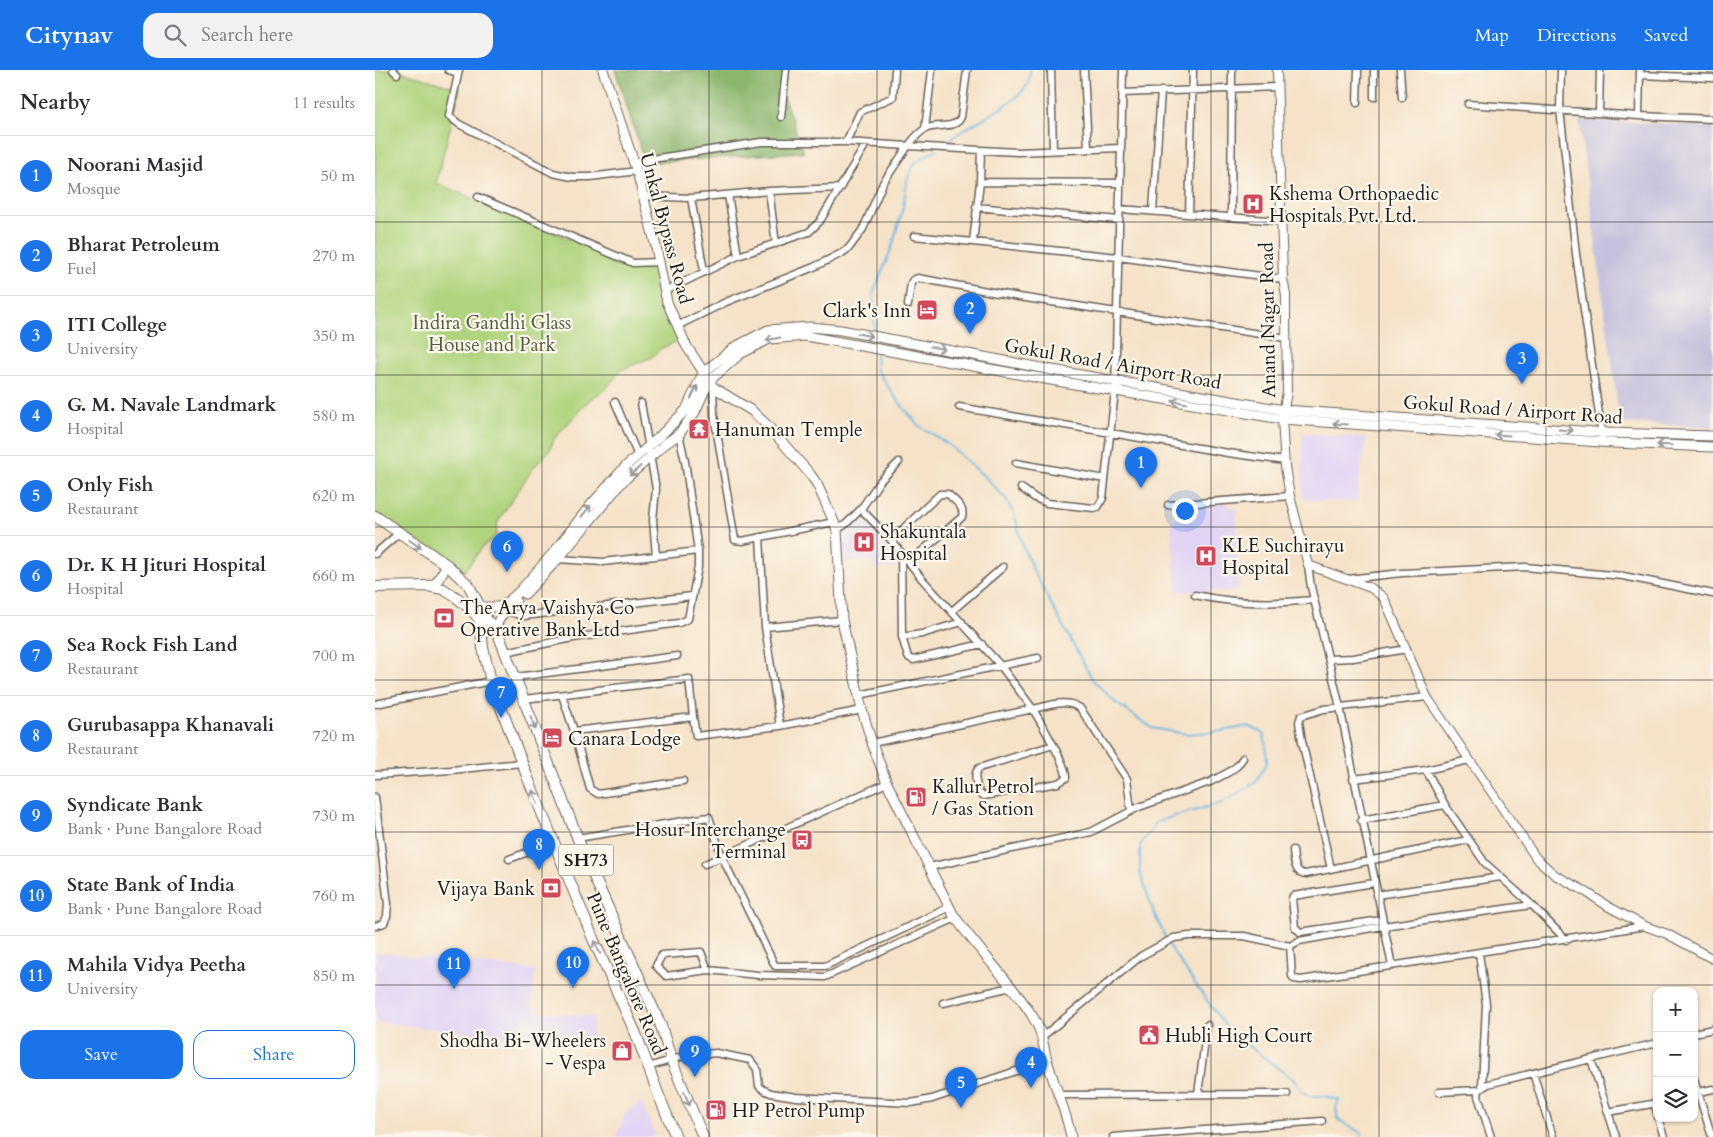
<!DOCTYPE html>
<html lang="en">
<head>
<meta charset="utf-8">
<style>
	:root { --surface:#fff; --page:#f2f2f3; --text:#2b2b33; --muted:#7c7c81; --line:#e1e1e2; --accent:#1a73e8 }
	body { margin:0; font-family:Cardo,serif; background:var(--page); color:var(--text) }
	.controls { position:absolute; right:15px; bottom:15px; display:grid; overflow:hidden; border-radius:10px; box-shadow:0 1px 4px #0004 }
	.controls button { width:45px; height:45px; display:grid; place-items:center; padding:0; border:0; border-bottom:1px solid var(--line); background:var(--surface); color:var(--text); font:25px sans-serif }
	.you { position:absolute; left:809px; top:440px; width:18px; height:18px; margin:-12px; border:4px solid #fff; border-radius:50%; background:#1a73e8; box-shadow:0 0 0 8px #1a73e833 }
	.badge { display:grid; place-items:center; width:32px; height:32px; border-radius:50%; background:var(--accent); color:#fff; font-size:16px; font-weight:700 }
	.pin { position:absolute; translate:-50% -41px; filter:drop-shadow(0 1px 2px #0008) }
	.pin::after { content:''; position:absolute; top:26px; width:18px; height:15px; background:inherit; clip-path:polygon(0 0,100% 0,50% 100%) }
	.list { margin:0; padding:0; list-style:none }
	h2 { display:flex; justify-content:space-between; align-items:center; height:65px; margin:0; padding:0 20px; font-size:21px }
	h2 small { font-size:16px; font-weight:400; color:var(--muted) }
	.list li { display:grid; grid-template-columns:32px 1fr auto; gap:15px; align-items:center; box-sizing:border-box; height:80px; padding:0 20px; border-top:1px solid var(--line) }
	.list b { display:block; font-size:19px; white-space:nowrap }
	.list p { margin:0; font-size:16px; white-space:nowrap; color:var(--muted) }
	.list em { font-size:16px; font-style:normal; color:var(--muted) }
	.actions { display:flex; gap:10px; padding:15px 20px }
	.actions a { flex:1; padding:11px 0; border:1px solid var(--accent); border-radius:15px; text-align:center; font-size:18px; color:var(--accent) }
	.actions .main { background:var(--accent); color:#fff }
	.icon { flex:none; width:28px; height:28px; fill:none; stroke:currentColor; stroke-width:2; stroke-linecap:round; stroke-linejoin:round }
	.map { position:relative; flex:none; width:1338px; height:1067px; overflow:hidden }
	header { display:flex; align-items:center; gap:30px; box-sizing:border-box; height:70px; padding:0 25px; background:var(--accent); color:#fff }
	header strong { font-size:24px }
	nav { display:flex; gap:28px; margin-inline-start:auto; font-size:18px }
	.search { width:350px; height:45px; background:var(--page); display:flex; align-items:center; gap:12px; box-sizing:border-box; padding:0 18px; border-radius:15px; color:var(--muted); font-size:19px }
	main { display:flex }
	aside { flex:1; background:var(--surface) }
	.map>svg:first-child { display:block }
	.built { fill:#e1d4f4 }
	.industrial { fill:#c5c0db }
	.green { fill:#b0d47e; stroke:#66784d }
	.forest { fill:#8cb66d; stroke:#546944 }
	.lines { fill:none; stroke-linecap:round; stroke-linejoin:round }
	.stream { stroke:#69b7e3; stroke-width:2 }
	.minor-casing { stroke:#686158; stroke-width:9 }
	.tertiary-casing { stroke:#686158; stroke-width:10 }
	.secondary-casing { stroke:#686158; stroke-width:11 }
	.primary-casing { stroke:#686158; stroke-width:12 }
	.minor { stroke:#fff; stroke-width:6 }
	.tertiary { stroke:#fff; stroke-width:8 }
	.secondary { stroke:#fff; stroke-width:9 }
	.primary { stroke:#fff; stroke-width:10 }
	.oneway { stroke:#999 }
	.grid { fill:none; stroke:#1c1c1c; stroke-width:1; stroke-opacity:0.55 }
	.labels { text-anchor:middle; stroke-width:4.5; stroke-linejoin:round; paint-order:stroke }
	.shield { fill:#fbf7ec; stroke:#5f5e5a; stroke-width:1 }
	.shield-label { font-size:18px; font-weight:bold; fill:#1c1c1c }
	.poi-label { font-size:19px; fill:#1c1c1c; stroke:#fbf7ec; text-anchor:start }
	.street-label { font-size:19px; fill:#1c1c1c; stroke:#fbf7ec }
	.park-label { font-size:19px; fill:#505c3e; stroke:#fbf7ec }
</style>
</head>
<body>
<header>
<strong>Citynav</strong>
<div class="search"><svg class="icon" aria-label="search" viewBox="0 0 24 24"><circle cx="10" cy="10" r="6"/><path d="M15 15l6 6"/></svg>Search here</div>
<nav><a>Map</a><a>Directions</a><a>Saved</a></nav>
</header>
<main>
<aside>
<h2>Nearby<small>11 results</small></h2>
<ul class="list">
<li><span class="badge">1</span><div><b>Noorani Masjid</b><p>Mosque</p></div><em>50 m</em></li>
<li><span class="badge">2</span><div><b>Bharat Petroleum</b><p>Fuel</p></div><em>270 m</em></li>
<li><span class="badge">3</span><div><b>ITI College</b><p>University</p></div><em>350 m</em></li>
<li><span class="badge">4</span><div><b>G. M. Navale Landmark</b><p>Hospital</p></div><em>580 m</em></li>
<li><span class="badge">5</span><div><b>Only Fish</b><p>Restaurant</p></div><em>620 m</em></li>
<li><span class="badge">6</span><div><b>Dr. K H Jituri Hospital</b><p>Hospital</p></div><em>660 m</em></li>
<li><span class="badge">7</span><div><b>Sea Rock Fish Land</b><p>Restaurant</p></div><em>700 m</em></li>
<li><span class="badge">8</span><div><b>Gurubasappa Khanavali</b><p>Restaurant</p></div><em>720 m</em></li>
<li><span class="badge">9</span><div><b>Syndicate Bank</b><p>Bank · Pune Bangalore Road</p></div><em>730 m</em></li>
<li><span class="badge">10</span><div><b>State Bank of India</b><p>Bank · Pune Bangalore Road</p></div><em>760 m</em></li>
<li><span class="badge">11</span><div><b>Mahila Vidya Peetha</b><p>University</p></div><em>850 m</em></li>
</ul>
<div class="actions"><a class="main">Save</a><a>Share</a></div>
</aside>
<div class="map">
<svg width="1338" height="1067" viewBox="0 0 1338 1067">
	<rect width="100%" height="100%" fill="#fbf7ec"/>
	<filter id="ink" filterUnits="userSpaceOnUse"><feTurbulence type="fractalNoise" baseFrequency=".02" numOctaves="2"/><feDisplacementMap in="SourceGraphic" scale="10" xChannelSelector="R" yChannelSelector="G"/><feConvolveMatrix kernelMatrix="1 2 1 2 8 2 1 2 1" color-interpolation-filters="sRGB"/></filter>
	<filter id="wash" filterUnits="userSpaceOnUse"><feTurbulence type="fractalNoise" baseFrequency=".0096" numOctaves="4" result="noise"/><feDisplacementMap in="SourceGraphic" scale="20" xChannelSelector="R" yChannelSelector="G"/><feGaussianBlur stdDeviation="1.12" result="paint"/><feColorMatrix in="noise" values="0 0 0 0 0 0 0 0 0 0 0 0 0 0 0 0 0 1.4 0 .05"/><feComposite in="paint" operator="in"/></filter>
	<g filter="url(#wash)">
		<rect width="100%" height="100%" fill="#f5e2c8"/>
		<path class="built" d="M927,363l64,5 -10,64 -53,-2z
			M849,433l12,6 3,82h-55l-7,3 -6,-73 13,-5 7,-9z
			M485,446l36,36v16l-22,1 -1,-7 -32,-1 1,-29z
			M0,882l160,18 -4,37 4,1v3l59,6 -3,30 -216,-25z
			M266,1031l15,36h-40l9,-24z"/>
		<path class="industrial" d="M1204,50l134,6v301l-93,-4z"/>
		<path class="green" d="M0,0h19l66,19 -24,94 199,84 21,-3 16,61 8,15 -20,9 -8,8 -31,13 -15,19 -17,11 -35,39 -4,11 -16,17 -36,54 -2,14 -15,14 -17,23 -89,-60z"/>
		<path class="forest" d="M240,0h171l-3,25 21,57 -159,11z"/>
		<g class="lines">
			<path class="stream" d="M568,75c7,-5 13,-10 19,-14 19,-13 53,-26 65,-46 3,-5 3,-10 3,-15
				M500,264l-2,-25 1,-18 18,-44 11,-40 4,-26 4,-12 5,-7 21,-13
				M501,282l1,18 18,27 23,28 31,20 36,32 21,22 9,17 7,28 11,26 19,36 40,73 24,24 36,25 34,6 37,-3 25,-5 15,7 3,11 1,19 -12,20 -34,20 -63,18 -18,24v27l13,39 13,28
				M793,874l27,40 35,48 64,48 9,12 5,4h16l15,4 -3,8 2,12 23,13 1,4"/>
		</g>
	</g>
	<g filter="url(#ink)">
		<g class="lines">
			<g class="minor-casing">
				<path id="minor" d="M18,0l4,4
					M73,0l10,3
					M84,0l-10,46 10,8 94,49 19,4h18l47,-6
					M676,0l2,80
					M709,0l4,79
					M999,0v27
					M1025,0l2,28
					M1186,0l-1,39 16,145 27,188
					M1265,5l73,3
					M747,23l155,-6
					M982,33l1,-33
					M1093,34l171,12 1,-46
					M1224,42l1,-42
					M1264,46l74,3
					M406,47l5,-47
					M550,59l7,-59
					M471,72l14,-30 33,-15 2,-27
					M258,92l128,-20h85l62,4c4,-5 11,-14 17,-17 11,-6 31,1 36,-12l6,-47
					M605,112l140,1
					M394,121l7,53
					M353,125l10,61
					M268,126l48,2 78,-7 72,-3
					M103,127l155,66 26,-1
					M316,128l13,73
					M601,137l143,13
					M744,139l162,12
					M778,141l8,-120
					M814,144l4,-144
					M856,147l1,-147
					M539,166l204,21 165,22
					M598,172l7,-60 1,-32
					M290,221l73,-35 71,-24 11,-11 46,-77
					M533,235l3,-22 2,-3 5,-2 101,19 267,41
					M302,256l49,-24 88,-35 28,-14 7,-5 14,-19 20,-46 25,-37 109,6 104,-4
					M338,317l1,28 21,125 7,1 92,-19
					M240,332l23,54
					M266,333l15,86 -3,31 3,36
					M584,337l269,46 57,8
					M641,393l89,16
					M646,418l14,10 12,5 47,5 4,-1 5,-9 12,-107 8,-321
					M793,435l122,-9
					M486,439l19,-28 19,-19
					M462,460l9,-6 15,-15 30,31 31,39 78,86 33,44c15,-3 33,-11 47,-1l47,71 4,31
					M385,467l5,90 15,99
					M516,470l49,-46h8c7,7 17,13 14,23l-53,45
					M526,482l1,85
					M0,484l24,-21
					M183,489l45,3 95,-11
					M933,495l3,22 29,120 52,259
					M972,509l55,-6 123,-6 98,9 90,18
					M820,525c40,9 79,9 119,5
					M131,541l18,5 168,-20
					M577,541l51,-44
					M587,552l-40,12 -20,3 6,20 5,3 69,-16
					M390,557l77,-7
					M130,582l68,-14 106,-15 9,-4 10,-52v-16l-13,-90 -6,-27
					M954,589l24,-1 54,-9
					M141,607l161,-21
					M187,625l12,36 119,-14 3,19 84,-10 82,-16
					M484,625l179,-37
					M149,629l165,-20 4,38
					M0,634l116,-23
					M199,661l16,58 8,5 85,-13
					M497,673l161,-34c7,13 35,58 33,69l-8,5 -74,13 -5,-3c-2,-8 -7,-18 0,-25l74,-23
					M1051,700l19,35 40,58 47,42 34,35
					M0,705l76,-5 71,-7
					M978,709l73,-9 43,-10
					M0,727l13,107 -1,12 -3,7 -9,3
					M986,750l84,-15
					M202,768l132,-21 13,40 53,109h50l125,-59
					M918,780c1,9 1,24 13,24l162,-34
					M134,789l44,-16
					M330,794l182,-81
					M554,797l162,-35 48,-25 71,-25 19,-10 8,-6 6,-8
					M956,799l-29,-128 -3,-19 2,-6 23,-7 103,-12
					M999,813l-81,13 -1,3 3,28 5,5 81,-12
					M1001,825l125,-18
					M1157,835l-149,21 -84,15 -9,5 2,30 2,3 7,1 344,-54
					M1104,883l7,51 -4,83
					M333,900l-7,-18 -39,3 -6,11 10,10 42,-6 50,5 67,2 131,-59
					M568,933l68,-16
					M1319,963l19,-4
					M668,966l98,-80 33,-18 15,-2h55l46,10
					M1216,989l25,78
					M273,997l36,-11 32,-3 34,7 7,9 2,17 5,4 7,3 25,4 115,6 21,-4 93,-31 21,-12
					M1158,1003l20,64
					M1319,1009l18,58
					M1064,1022l40,-2
					M1319,1023l19,-4
					M823,1024l9,-69
					M684,1025l228,-1
					M1279,1033l3,10
					M1233,1042l49,-9
					M1283,1048l6,19
					M738,1067l209,-16
					M1116,1067l-13,-41 1,-6 9,-6 169,-41"/>
			</g>
			<g class="tertiary-casing">
				<path id="tertiary" d="M902,0l6,209 3,16v23l1,74 -5,27 3,48 5,29 18,69 63,23 13,10 43,99 109,161 19,17 28,15 26,17 36,19 22,8 46,25"/>
			</g>
			<g class="secondary-casing">
				<path id="secondary" d="M228,0l35,105 18,72 11,55 19,43 27,42 39,24 16,15 42,48 7,10 17,38 3,8 5,90 20,90 10,33 15,40 66,131c24,36 57,66 80,103 9,15 9,23 13,39 7,28 20,53 25,81
					M53,516l8,-3 11,-18
					M150,524l33,-35 64,-77 43,-38 14,-10 15,-20 15,-33 31,-27 29,-15 37,-3 245,44 231,39 332,24 99,4
					M105,537h18l6,-2 16,-14 34,-39 36,-46 36,-40 34,-30 26,-26 17,-37 32,-26 33,-17 42,-3 31,3 211,40 232,40 324,23 105,3
					M122,561c-2,-13 10,-21 19,-29"/>
			</g>
			<g class="primary-casing">
				<path id="primary" d="M0,446l72,49 15,14 6,5 19,36 10,11 86,221 78,174 10,33 32,78
					M0,517l53,-1 15,3 13,8 15,12 9,11 3,28 8,33 36,95 67,165 42,93 23,62 17,41"/>
			</g>
			<use href="#minor" class="minor"/>
			<use href="#tertiary" class="tertiary"/>
			<use href="#secondary" class="secondary"/>
			<use href="#primary" class="primary"/>
		</g>
		<defs><path id="oneway-shaft" d="M-6 0H5M1.5-3L5.5 0L1.5 3" fill="none" stroke-width="1.6" stroke-linecap="round" stroke-linejoin="round" transform="scale(1.25)"/></defs>
		<g class="oneway">
			<use href="#oneway-shaft" transform="translate(490 265) rotate(11)"/>
			<use href="#oneway-shaft" transform="translate(398 269) rotate(169)"/>
			<use href="#oneway-shaft" transform="translate(563 278) rotate(11)"/>
			<use href="#oneway-shaft" transform="translate(319 322) rotate(-65)"/>
			<use href="#oneway-shaft" transform="translate(804 332) rotate(-171)"/>
			<use href="#oneway-shaft" transform="translate(965 354) rotate(-176)"/>
			<use href="#oneway-shaft" transform="translate(1191 360) rotate(4)"/>
			<use href="#oneway-shaft" transform="translate(1127 365) rotate(-176)"/>
			<use href="#oneway-shaft" transform="translate(1289 375) rotate(-178)"/>
			<use href="#oneway-shaft" transform="translate(260 401) rotate(138)"/>
			<use href="#oneway-shaft" transform="translate(211 441) rotate(-51)"/>
			<use href="#oneway-shaft" transform="translate(40 474) rotate(35)"/>
			<use href="#oneway-shaft" transform="translate(158 653) rotate(69)"/>
			<use href="#oneway-shaft" transform="translate(160 727) rotate(-111)"/>
			<use href="#oneway-shaft" transform="translate(222 877) rotate(-115)"/>
			<use href="#oneway-shaft" transform="translate(312 1029) rotate(67)"/>
		</g>
	</g>
	<path class="grid" d="M167,0v1067M334,0v1067M502,0v1067M669,0v1067M836,0v1067M1004,0v1067M1171,0v1067M0,152h1338M0,305h1338M0,457h1338M0,610h1338M0,762h1338M0,915h1338"/>
	<defs>
		<g id="hospital-square" transform="scale(1.125)"><rect x="-9" y="-9" width="18" height="18" rx="4" fill="#d1495b" stroke="#fbf7ec"/><path d="M-5-5h3v3.5h4V-5h3V5h-3V1.5h-4V5h-3Z" fill="#fff"/></g>
		<g id="hotel-square" transform="scale(1.125)"><rect x="-9" y="-9" width="18" height="18" rx="4" fill="#d1495b" stroke="#fbf7ec"/><path d="M-6-4.5h1.5V1H6V5H4.5V3h-9V5H-6ZM-4 0a1.8 1.8 0 1 1 3.6 0ZM.5 0V-2.5h3Q6-2.5 6 0Z" fill="#fff"/></g>
		<g id="temple-square" transform="scale(1.125)"><rect x="-9" y="-9" width="18" height="18" rx="4" fill="#d1495b" stroke="#fbf7ec"/><path d="M0-6L5-2H3V0L6.5 2.5H4V6H1.5V3h-3V6H-4V2.5H-6.5L-3 0V-2H-5Z" fill="#fff"/></g>
		<g id="bank-square" transform="scale(1.125)"><rect x="-9" y="-9" width="18" height="18" rx="4" fill="#d1495b" stroke="#fbf7ec"/><path d="M-6-4H6V4H-6ZM0-2.3a2.3 2.3 0 1 0 0 4.6a2.3 2.3 0 1 0 0-4.6Z" fill="#fff"/></g>
		<g id="fuel-square" transform="scale(1.125)"><rect x="-9" y="-9" width="18" height="18" rx="4" fill="#d1495b" stroke="#fbf7ec"/><path d="M-5.5-6h7V0h2V4h1.3V-2.5L3-4.5l.8-.8L6-3V5H2.5V1h-1V6h-7ZM-4.2-4.7v3.2H.2V-4.7Z" fill="#fff"/></g>
		<g id="bus-square" transform="scale(1.125)"><rect x="-9" y="-9" width="18" height="18" rx="4" fill="#d1495b" stroke="#fbf7ec"/><path d="M-5-6H5V4H4V6H2V4H-2V6H-4V4H-5ZM-3.5-4V0h7V-4ZM-3.5 1.2v1.5H-2V1.2ZM2 1.2v1.5H3.5V1.2Z" fill="#fff"/></g>
		<g id="civic-square" transform="scale(1.125)"><rect x="-9" y="-9" width="18" height="18" rx="4" fill="#d1495b" stroke="#fbf7ec"/><path d="M-.6-6.5H3V-4.5H.6V-3L4-1V1h2V6H-6V1h2V-1L-.6-3ZM-1.2 2.5V6h2.4V2.5Z" fill="#fff"/></g>
		<g id="shop-square" transform="scale(1.125)"><rect x="-9" y="-9" width="18" height="18" rx="4" fill="#d1495b" stroke="#fbf7ec"/><path d="M-5-2.5h2.3a2.7 3.5 0 0 1 5.4 0H5L5.5 6h-11ZM-1.5-2.5h3a1.5 2.3 0 0 0-3 0Z" fill="#fff"/></g>
	</defs>
	<g fill-rule="evenodd">
		<use href="#hospital-square" x="878" y="134"/>
		<use href="#hotel-square" x="552" y="240"/>
		<use href="#temple-square" x="324" y="359"/>
		<use href="#hospital-square" x="489" y="472"/>
		<use href="#hospital-square" x="831" y="486"/>
		<use href="#bank-square" x="69" y="548"/>
		<use href="#hotel-square" x="177" y="668"/>
		<use href="#fuel-square" x="541" y="727"/>
		<use href="#bus-square" x="427" y="770"/>
		<use href="#bank-square" x="176" y="818"/>
		<use href="#civic-square" x="774" y="965"/>
		<use href="#shop-square" x="247" y="981"/>
		<use href="#fuel-square" x="341" y="1040"/>
	</g>
	<g class="labels">
		<rect class="shield" x="183.5" y="774.5" width="55" height="31" rx="4"/>
		<g class="shield-label">
			<text x="211" y="796">SH73</text>
		</g>
		<g class="poi-label">
			<text x="894" y="130">Kshema Orthopaedic<tspan x="894" dy="22">Hospitals Pvt. Ltd.</tspan></text>
			<text x="536" y="247" text-anchor="end">Clark's Inn</text>
			<text x="340" y="366">Hanuman Temple</text>
			<text x="505" y="468">Shakuntala<tspan x="505" dy="22">Hospital</tspan></text>
			<text x="847" y="482">KLE Suchirayu<tspan x="847" dy="22">Hospital</tspan></text>
			<text x="85" y="544">The Arya Vaishya Co<tspan x="85" dy="22">Operative Bank Ltd</tspan></text>
			<text x="193" y="675">Canara Lodge</text>
			<text x="557" y="723">Kallur Petrol<tspan x="557" dy="22">/ Gas Station</tspan></text>
			<text x="411" y="766" text-anchor="end">Hosur Interchange<tspan x="411" dy="22">Terminal</tspan></text>
			<text x="160" y="825" text-anchor="end">Vijaya Bank</text>
			<text x="790" y="972">Hubli High Court</text>
			<text x="231" y="977" text-anchor="end">Shodha Bi-Wheelers<tspan x="231" dy="22">- Vespa</tspan></text>
			<text x="357" y="1047">HP Petrol Pump</text>
		</g>
		<g class="street-label">
			<text transform="translate(292 158) rotate(75)" y="7">Unkal Bypass Road</text>
			<text transform="translate(892 250) rotate(-91)" y="7">Anand Nagar Road</text>
			<text transform="translate(738 293) rotate(10)" y="7">Gokul Road / Airport Road</text>
			<text transform="translate(1138 339) rotate(4)" y="7">Gokul Road / Airport Road</text>
			<text transform="translate(252 903) rotate(67)" y="7">Pune Bangalore Road</text>
		</g>
		<g class="park-label">
			<text x="117" y="259">Indira Gandhi Glass<tspan x="117" dy="22">House and Park</tspan></text>
		</g>
	</g>
</svg>
<div class="controls">
<button>+</button>
<button>−</button>
<button><svg class="icon" aria-label="layers" viewBox="0 0 24 24"><path d="M12 4l9 5-9 5-9-5zM3 14l9 5 9-5"/></svg></button>
</div>
<div class="you"></div>
<div class="pin badge" style="left:766px;top:418px">1</div>
<div class="pin badge" style="left:595px;top:264px">2</div>
<div class="pin badge" style="left:1147px;top:314px">3</div>
<div class="pin badge" style="left:656px;top:1018px">4</div>
<div class="pin badge" style="left:586px;top:1038px">5</div>
<div class="pin badge" style="left:132px;top:502px">6</div>
<div class="pin badge" style="left:126px;top:648px">7</div>
<div class="pin badge" style="left:164px;top:800px">8</div>
<div class="pin badge" style="left:320px;top:1007px">9</div>
<div class="pin badge" style="left:198px;top:918px">10</div>
<div class="pin badge" style="left:79px;top:919px">11</div>
</div>
</main>
</body>
</html>
